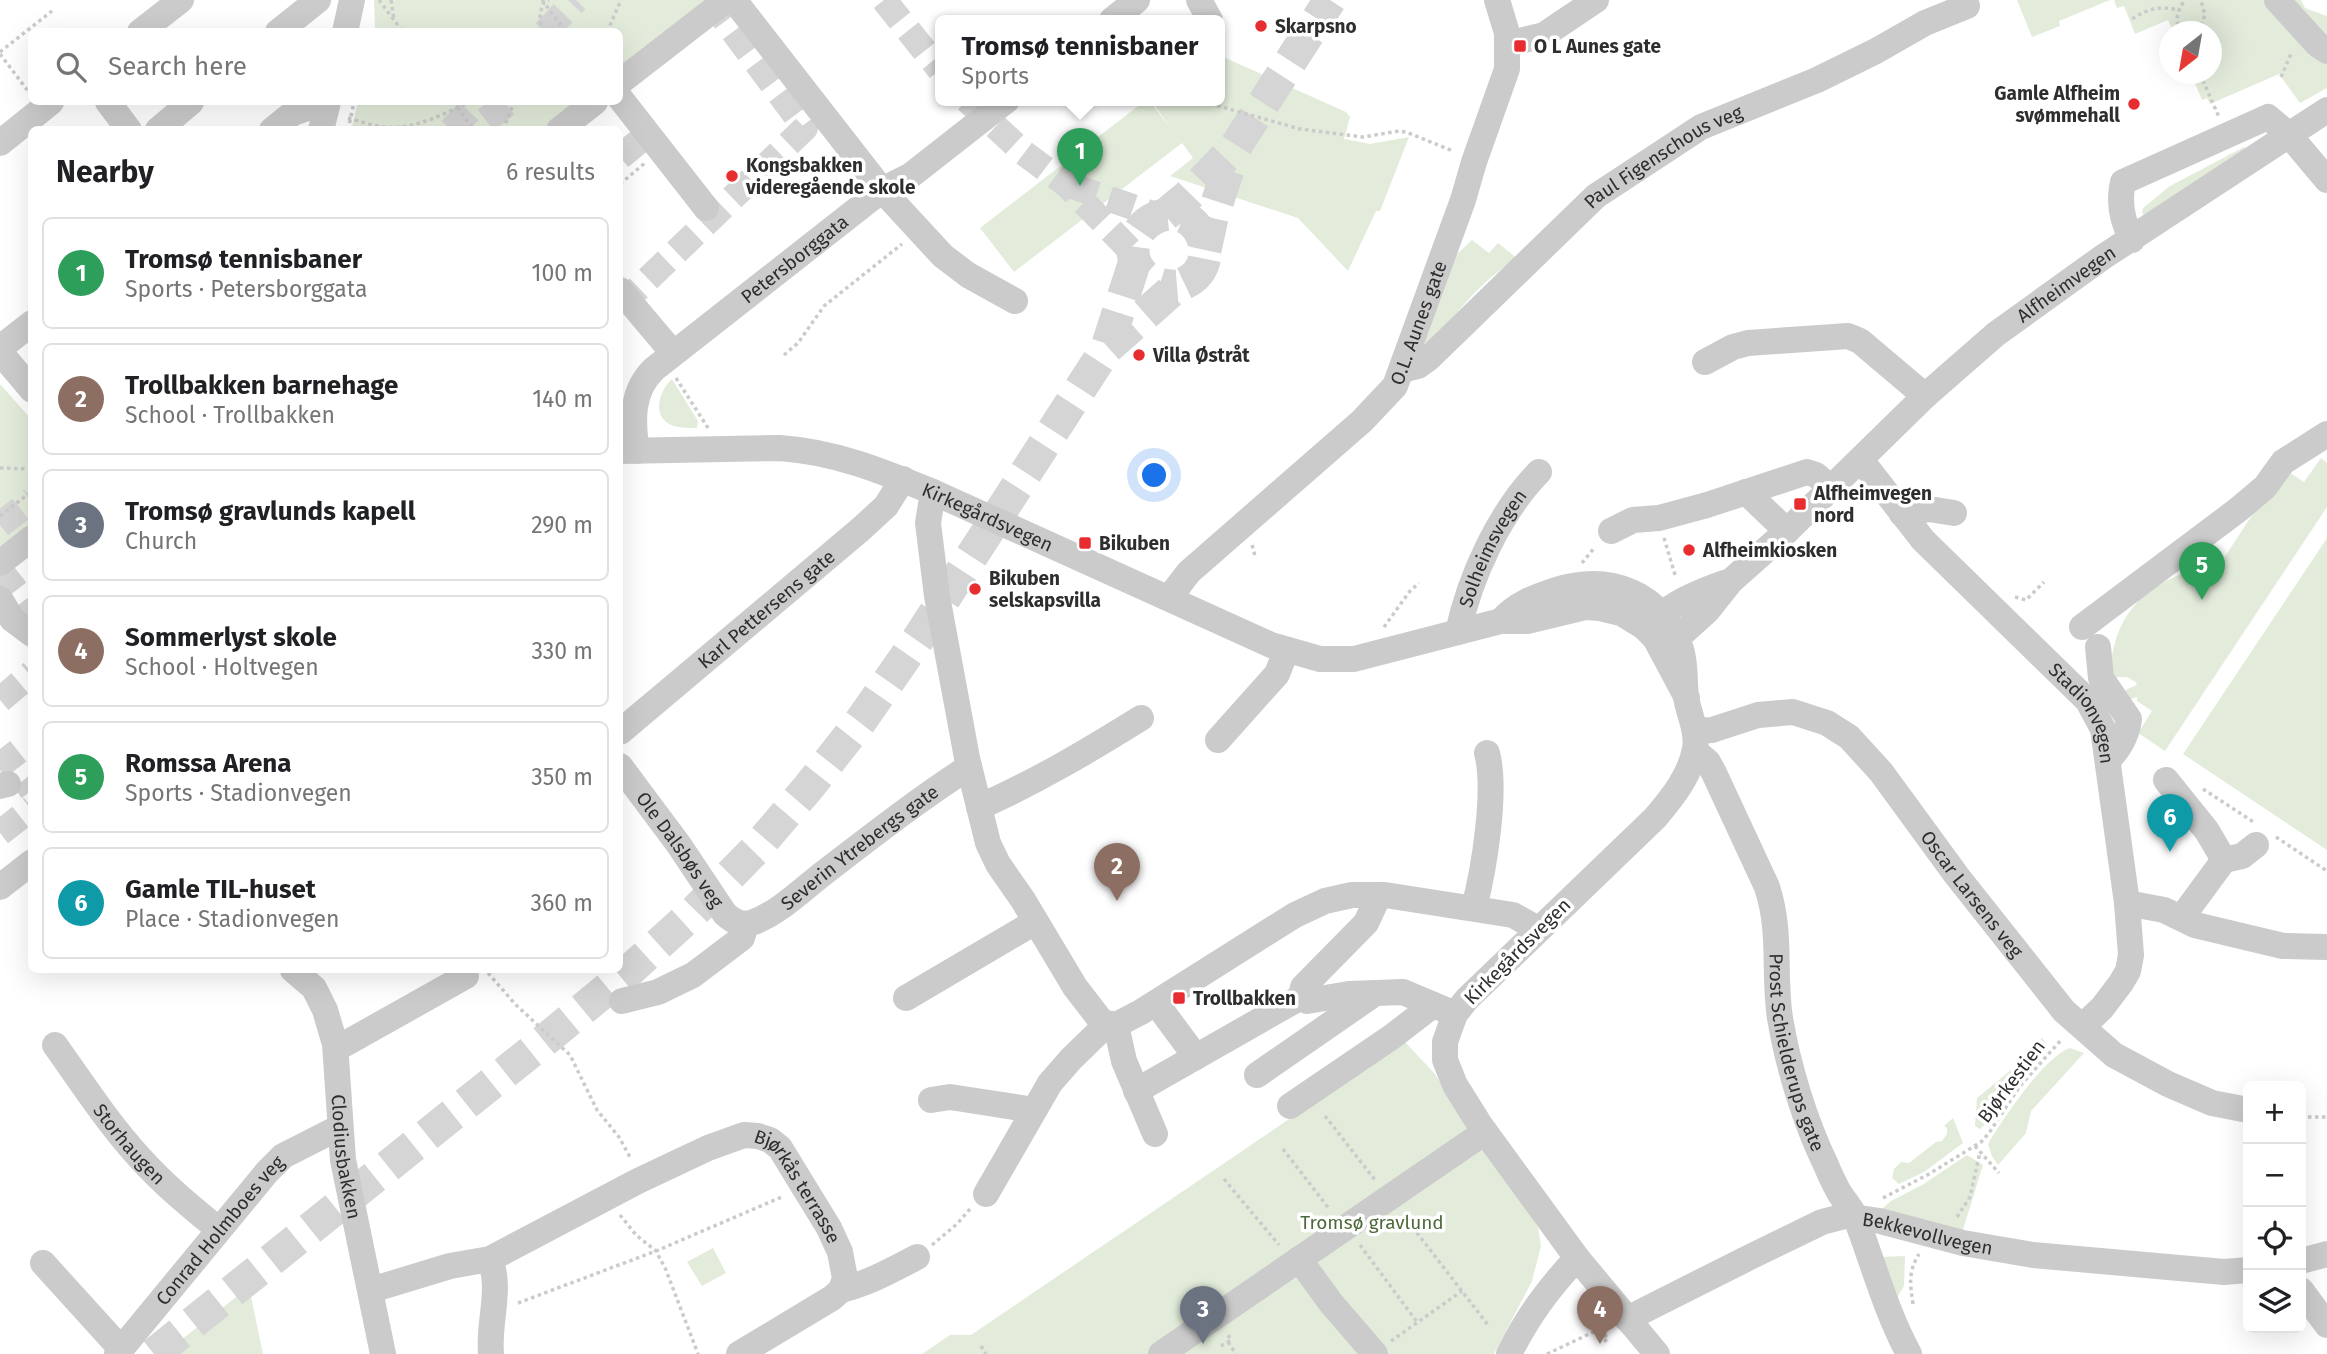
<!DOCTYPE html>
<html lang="en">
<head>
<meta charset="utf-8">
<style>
	:root { --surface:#fff; --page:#f2f2f2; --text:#202124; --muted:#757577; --line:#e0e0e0; --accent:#b45309 }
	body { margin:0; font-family:"Fira Sans",sans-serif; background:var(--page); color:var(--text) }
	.controls { position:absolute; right:21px; bottom:21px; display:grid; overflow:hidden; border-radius:10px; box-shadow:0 7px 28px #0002 }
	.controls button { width:63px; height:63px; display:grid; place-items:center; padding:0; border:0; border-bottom:2px solid var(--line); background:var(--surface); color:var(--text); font:35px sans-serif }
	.compass { position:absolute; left:2159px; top:21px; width:63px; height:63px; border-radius:50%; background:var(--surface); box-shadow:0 7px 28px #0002; rotate:211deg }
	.you { position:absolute; left:1155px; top:476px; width:24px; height:24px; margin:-18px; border:5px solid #fff; border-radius:50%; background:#1a73e8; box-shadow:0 0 0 10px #1a73e833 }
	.badge { display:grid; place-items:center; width:46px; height:46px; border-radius:50%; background:var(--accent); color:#fff; font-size:23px; font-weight:700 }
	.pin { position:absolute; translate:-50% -58px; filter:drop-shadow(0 2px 4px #0008) }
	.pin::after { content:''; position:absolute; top:37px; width:24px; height:21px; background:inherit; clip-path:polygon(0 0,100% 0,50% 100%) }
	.popup { position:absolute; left:935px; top:15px; width:290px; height:91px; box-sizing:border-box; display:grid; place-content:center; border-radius:10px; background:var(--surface); filter:drop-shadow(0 2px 5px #0005); font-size:23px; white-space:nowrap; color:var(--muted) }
	.popup b { font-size:26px; color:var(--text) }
	.popup::after { content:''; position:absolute; left:50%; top:100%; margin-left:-14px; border:14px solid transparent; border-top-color:var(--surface) }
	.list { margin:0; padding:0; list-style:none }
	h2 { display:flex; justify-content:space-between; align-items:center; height:91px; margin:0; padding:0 28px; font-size:30px }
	h2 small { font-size:23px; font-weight:400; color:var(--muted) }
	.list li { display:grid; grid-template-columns:46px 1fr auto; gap:21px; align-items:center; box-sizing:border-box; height:112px; margin:0 14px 14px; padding:0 14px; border:2px solid var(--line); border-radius:10px }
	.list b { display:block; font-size:26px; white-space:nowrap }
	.list p { margin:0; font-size:23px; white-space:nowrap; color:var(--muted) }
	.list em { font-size:23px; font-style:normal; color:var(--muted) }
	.icon { flex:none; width:38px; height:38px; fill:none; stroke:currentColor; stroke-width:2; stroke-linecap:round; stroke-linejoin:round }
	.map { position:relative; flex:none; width:2327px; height:1354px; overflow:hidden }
	.search { position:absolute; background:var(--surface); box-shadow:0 7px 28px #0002; left:28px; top:28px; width:595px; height:77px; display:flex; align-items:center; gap:18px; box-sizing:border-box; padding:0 24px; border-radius:10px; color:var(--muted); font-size:26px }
	.panel { position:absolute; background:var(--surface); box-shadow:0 7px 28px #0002; left:28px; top:126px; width:595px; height:847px; border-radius:10px }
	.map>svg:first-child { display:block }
	.green { fill:#e3ecdb }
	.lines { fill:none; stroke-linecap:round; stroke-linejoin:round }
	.minor-tunnel { stroke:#d5d5d5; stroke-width:26; stroke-dasharray:26 13; stroke-linecap:butt }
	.major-tunnel { stroke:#d5d5d5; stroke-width:33; stroke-dasharray:33 17; stroke-linecap:butt }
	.path { stroke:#cbcbcb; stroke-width:3.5; stroke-dasharray:3.5 3.5; stroke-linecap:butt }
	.minor { stroke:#cbcbcb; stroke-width:26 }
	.poi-dot { fill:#e82d30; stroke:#fff; stroke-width:2.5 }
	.labels { text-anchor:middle; stroke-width:7; stroke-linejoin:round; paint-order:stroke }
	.poi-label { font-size:19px; font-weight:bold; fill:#2e2e2e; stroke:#fff; text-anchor:start }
	.street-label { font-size:19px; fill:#2e2e2e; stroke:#fff }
	.park-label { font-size:19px; fill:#4e6a3a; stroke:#fff }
</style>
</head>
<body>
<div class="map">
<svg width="2327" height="1354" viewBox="0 0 2327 1354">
	<rect width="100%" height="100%" fill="#fff"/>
	<path class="green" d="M374,0h334l-88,69v-37l-245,-1z
		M2017,0h93l-51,21 1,5 -28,11z
		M2114,0h187l4,8 22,8v72l-27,15 -21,-29 -69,30 -3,-6 -5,2 -11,-26h21v-42l-39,-1 -5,-11 -33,14 -11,-28 -7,2z
		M1221,56l125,56 4,5 -6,22 26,5 39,-7 -29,74h-4l-28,60 -50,-53 -128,-42 23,-18 -11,-15 -168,129 -34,-44 166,-128h3l22,29 -20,-29h69z
		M358,102h220l-37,27 -190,1z
		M2244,147l3,4 -101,68 -4,-6 1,-5 27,-22z
		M1472,240l17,13 9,-10 20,16c-39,20 -69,65 -98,98l34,-100z
		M672,379l26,42 -1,7c-7,0 -16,0 -23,-2 -23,-7 -16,-34 -2,-47z
		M0,384l32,36 -1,106 -31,24z
		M2321,458l6,5v44l-162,244 -27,-18 14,-22 -15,-10v-4l-6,2 -6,-7 2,-3 8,-3 2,-3 -10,-6h-17c2,-59 31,-92 87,-108l3,18 3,2 11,-17 -12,-10 2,-7 6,-1 12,7 61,-93 21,14z
		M2327,538v312l-144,-96z
		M2042,1038l5,7 -3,9c-13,7 -20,19 -32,27l2,8 -19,27 -15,13 -5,-3 2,-28 40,-33z
		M1404,1041l31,33 45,73 45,56 13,25 3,18 -9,35 -38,73h-572l28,-19h21z
		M2070,1048l14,5 -53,58 -5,22 -28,32 -6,-9 -4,-12c14,-24 57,-88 82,-96z
		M1953,1118l10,25 -39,29 -25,12 -7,-6 2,-9 7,-7 8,1 27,-21 6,-1 5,-7v-6l-3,-2z
		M1967,1155l16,10 -21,68 -85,-20 14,-12 31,-16z
		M713,1248l13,25 -24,13 -15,-24z
		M1905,1256l-1,30 -10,17 -14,-46z
		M249,1287l14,67h-100z"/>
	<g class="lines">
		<path class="minor-tunnel" d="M884,0l56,70
			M545,32l31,-32
			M967,100l57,53 43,32 67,69
			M488,102l22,28
			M451,130l27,-28
			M620,157l33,-27
			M1072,186l87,30
			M620,306l185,-178 -95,-128
			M0,525l32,-25
			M0,570l32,41
			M0,700l32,-27
			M0,749l32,41
			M0,833l32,-25"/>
		<path class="major-tunnel" d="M1165,215l23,-19 48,-50 94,-146
			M1205,250l7,-32 21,-63
			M1108,344l27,-83
			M154,1354l379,-304 97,-80 65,-59 59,-60 54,-63 52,-66 58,-83 188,-290 71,-63c53,-16 23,-89 -22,-68 -11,5 -18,14 -21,25 -6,26 18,45 43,43"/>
		<path class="path" d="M379,0l24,32
			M391,0l3,19
			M542,0l24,32
			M2132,19c16,-10 27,-14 45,-9
			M541,32l-1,-19 4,-11 5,-2
			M607,32l14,-32
			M2180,32c-5,-13 -3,-21 5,-32
			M2198,32l7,-17 -4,-15
			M0,52l52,-41
			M0,54l28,37
			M2200,74l19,43
			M2281,77l10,-23
			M1197,100l103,29 63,8 36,-6 7,1 47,19
			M453,102l21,28
			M348,118c12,3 24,8 37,9 29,3 59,-13 84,-25
			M348,130l6,-28
			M503,130l11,-28
			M620,184l25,-21
			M784,355l14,-12 26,-37 78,-62
			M676,378l32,50
			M0,468l32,1
			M0,516l32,-25
			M1664,538l12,40
			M1252,545l3,11
			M1582,563l13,-16
			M2015,597l11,3 18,-18
			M1384,627l26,-36 9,-8
			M2203,789l52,34
			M2276,837l51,34
			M488,973l28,32 54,50 27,55 22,27 12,22
			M1325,1116l50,64
			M2301,1117h26
			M1975,1146l24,27
			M1283,1149l47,61
			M1224,1179l55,66
			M1883,1198l46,-24 52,-32 8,-9 31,-47 42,-47
			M620,1215l16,20 20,16 10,19 32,84
			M1404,1216l84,109
			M1957,1217l13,-20 10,-45
			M932,1245l25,-21 13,-15
			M1360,1245l57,77
			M518,1303l138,-52 128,-55
			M1913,1304c-3,-20 -5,-32 6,-50
			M1600,1329l8,10 -5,3
			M1391,1341l71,-50
			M1228,1342l8,12
			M981,1346l5,8
			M1221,1346l10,-6 -3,-5
			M1547,1354l59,-28"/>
		<g class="minor">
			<path d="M734,0l148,190 61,66 25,19 47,26"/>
			<path d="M1199,0l11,20"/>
			<path d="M2277,0l41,45 9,6"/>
			<path d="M1112,20l25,-20"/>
			<path d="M140,32l41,-32"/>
			<path d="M278,32l40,-32"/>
			<path d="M345,32l7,-32"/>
			<path d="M1508,44l36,-9 52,-35"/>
			<path d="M620,82l106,-82"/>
			<path d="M620,98l86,110"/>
			<path d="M108,102l21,28"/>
			<path d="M158,130l33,-28"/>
			<path d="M272,130l21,-17 32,-11"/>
			<path d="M321,130l7,-28"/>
			<path d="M559,130l36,-28"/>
			<path d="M0,143l51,-41"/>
			<path d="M2132,240c-10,-19 -14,-37 -9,-58l145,-65 21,18 38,45"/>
			<path d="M620,290l53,63"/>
			<path d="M0,348l32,-25"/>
			<path d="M0,352l32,38"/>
			<path d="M1705,362l28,-15 15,-4 100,-7 12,5 65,55"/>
			<path id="s1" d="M1402,370l16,-4 11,-8 167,-162 105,-69 116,-47 59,-29 49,-28 42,-17"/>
			<path id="s2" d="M620,451l160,-3c56,4 102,23 153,44l338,153 49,14h34l147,-38h26l58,-14 15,1 21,5 23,14 11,11 32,60"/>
			<path id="s3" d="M637,451c-5,-30 -6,-60 17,-82l228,-179 28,-14 97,-76"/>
			<path id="s4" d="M1861,460l62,80 165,161 15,28 24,174 4,52 -3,16 -7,12 -19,25 -19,18"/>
			<path d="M933,492l-5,31 9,73 30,162 21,85 10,21 25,36 52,87 27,35 14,3 25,-13 154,-97 30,-14 27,-6h33l128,20 25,14"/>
			<path d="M1746,492l41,39"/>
			<path d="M1902,514l27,-5 25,4"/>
			<path d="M1611,531l22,-11 26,-2 48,-13 100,-33 9,3 15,13"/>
			<path d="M0,563l32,-25"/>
			<path id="s5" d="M1731,581c-15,4 -61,22 -69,35 -3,6 -5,15 -7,22l21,1 32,-29 23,-29 56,-50 138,-135 71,-62 107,-77 224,-147"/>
			<path id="s6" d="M1169,598l20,-26 173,-151 33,-35 68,-186 11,-38 33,-93v-36l-10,-33"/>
			<path d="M0,599l12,20 20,15"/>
			<path d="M1501,621c14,-17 34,-24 55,-31 55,-17 105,3 125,59 5,15 3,32 5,48 3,18 12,34 9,52 -5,27 -23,49 -40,69l-188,181 -12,15 -10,28v18l10,25 25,40 97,133 80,96"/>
			<path d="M2082,627l157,-118 26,-22 18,-25 44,-28"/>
			<path id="s7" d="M1458,632c12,-55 41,-119 81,-160"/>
			<path d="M2098,647l3,31 28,41c-2,17 -9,29 -21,41"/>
			<path id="s8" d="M1695,731l17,-1 46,-15 35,-3 34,11 22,14 32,35 76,104 107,135 50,44 54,29 44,19 36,7"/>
			<path id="s9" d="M620,732l241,-203 25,-23 17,-27"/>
			<path d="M1218,740l59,-66 9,-23"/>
			<path id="s10" d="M1695,751l13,11 6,11 53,114c15,46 6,85 13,131 8,48 25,104 46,147 4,10 9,20 14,29 6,9 14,17 17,27 17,45 29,90 52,133"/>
			<path id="s11" d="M620,766l59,79 46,69c9,8 17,12 29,8 26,-10 49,-33 71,-50 47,-36 94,-73 144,-105"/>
			<path d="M2166,780l41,51 17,29"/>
			<path d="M0,786l8,-2"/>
			<path d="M979,807c57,-25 109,-56 162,-89"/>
			<path d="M0,887l32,-25"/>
			<path d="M1379,895l-13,28 -63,64 -2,10 6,4 42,-7 54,-2 52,22"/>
			<path d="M2127,903l37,7 31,15 88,21 44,1"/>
			<path d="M1474,908c10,-39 23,-117 13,-155"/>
			<path d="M2182,917l42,-57 18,-4 14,-11"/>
			<path id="s12" d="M293,970l21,18 11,22 10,34 8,116 40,194"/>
			<path d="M906,998l129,-76"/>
			<path d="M622,1001l36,-9 35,-17 49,-37 4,-14"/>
			<path d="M1156,1003l40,54"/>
			<path d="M1116,1025l8,36 31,73"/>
			<path id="s13" d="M55,1045c27,38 53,78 84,112 24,27 52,50 79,72"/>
			<path d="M336,1049l130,-73"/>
			<path d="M1257,1075l117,-81"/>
			<path d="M1136,1091l165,-94"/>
			<path d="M931,1100l19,-3 84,13"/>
			<path d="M1290,1106l103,-70 40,-31"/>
			<path d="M986,1194l64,-111 21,-24 36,-35"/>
			<path d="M490,1259c12,31 -2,62 1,95"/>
			<path d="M1299,1259l32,44 44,51"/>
			<path d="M2301,1261l26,-7"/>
			<path d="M43,1263l78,86"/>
			<path id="s14" d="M371,1290l79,-24 40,-7 148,-78 70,-33 36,-13 14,1 12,4 10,8 49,80 11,24 5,26 -4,12 -9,8 -93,56"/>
			<path d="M841,1290c28,-7 51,-20 76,-33"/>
			<path d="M2301,1290l26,35"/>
			<path id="s15" d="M1627,1319l123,-62 72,-35 23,-6 35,5 83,22 70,12 191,17 24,-2"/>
			<path id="s16" d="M117,1354l150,-182 16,-16 57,-29"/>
			<path d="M1161,1354l324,-222"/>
			<path d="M1509,1354c19,-38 39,-65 68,-96"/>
		</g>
	</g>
	<g class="poi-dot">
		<circle cx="1261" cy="26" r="7"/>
		<rect x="1513" y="39" width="14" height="14" rx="3.5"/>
		<circle cx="2134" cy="104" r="7"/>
		<circle cx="732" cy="176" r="7"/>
		<circle cx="1139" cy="355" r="7"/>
		<rect x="1793" y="497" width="14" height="14" rx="3.5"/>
		<rect x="1078" y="536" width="14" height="14" rx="3.5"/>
		<circle cx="1689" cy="550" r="7"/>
		<circle cx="975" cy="589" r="7"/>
		<rect x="1172" y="991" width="14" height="14" rx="3.5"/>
	</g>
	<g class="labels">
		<g class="poi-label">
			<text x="1275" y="33">Skarpsno</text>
			<text x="1534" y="53">O L Aunes gate</text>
			<text x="2120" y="100" text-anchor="end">Gamle Alfheim<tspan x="2120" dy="22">svømmehall</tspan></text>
			<text x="746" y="172">Kongsbakken<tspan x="746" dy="22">videregående skole</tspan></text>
			<text x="1153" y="362">Villa Østråt</text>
			<text x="1814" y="500">Alfheimvegen<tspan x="1814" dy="22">nord</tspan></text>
			<text x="1099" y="550">Bikuben</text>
			<text x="1703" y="557">Alfheimkiosken</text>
			<text x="989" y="585">Bikuben<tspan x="989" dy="22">selskapsvilla</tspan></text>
			<text x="1193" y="1005">Trollbakken</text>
		</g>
		<g class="street-label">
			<text dy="7" stroke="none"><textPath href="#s1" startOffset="341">Paul Figenschous veg</textPath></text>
			<text dy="7" stroke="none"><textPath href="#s3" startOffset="266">Petersborggata</textPath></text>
			<text dy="7" stroke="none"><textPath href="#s5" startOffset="651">Alfheimvegen</textPath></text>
			<text dy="7" stroke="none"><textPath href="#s6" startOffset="378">O.L. Aunes gate</textPath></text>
			<text dy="7" stroke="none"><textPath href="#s2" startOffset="380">Kirkegårdsvegen</textPath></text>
			<text dy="7" stroke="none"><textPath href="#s7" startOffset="91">Solheimsvegen</textPath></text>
			<text dy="7" stroke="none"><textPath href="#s9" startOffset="191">Karl Pettersens gate</textPath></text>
			<text dy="7" stroke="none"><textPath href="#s4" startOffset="340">Stadionvegen</textPath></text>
			<text dy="7" stroke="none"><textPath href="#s11" startOffset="343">Severin Ytrebergs gate</textPath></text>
			<text dy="7" stroke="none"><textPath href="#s11" startOffset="103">Ole Dalsbøs veg</textPath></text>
			<text dy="7" stroke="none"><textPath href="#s8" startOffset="362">Oscar Larsens veg</textPath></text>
			<text transform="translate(1517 951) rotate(-45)" y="7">Kirkegårdsvegen</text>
			<text dy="7" stroke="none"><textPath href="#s10" startOffset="324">Prost Schielderups gate</textPath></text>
			<text transform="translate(2011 1081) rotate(-53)" y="7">Bjørkestien</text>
			<text dy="7" stroke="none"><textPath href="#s13" startOffset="124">Storhaugen</textPath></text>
			<text dy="7" stroke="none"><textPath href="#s12" startOffset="201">Clodiusbakken</textPath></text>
			<text dy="7" stroke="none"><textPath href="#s14" startOffset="486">Bjørkås terrasse</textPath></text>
			<text dy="7" stroke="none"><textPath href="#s16" startOffset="161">Conrad Holmboes veg</textPath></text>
			<text dy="7" stroke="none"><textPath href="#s15" startOffset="326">Bekkevollvegen</textPath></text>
		</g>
		<g class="park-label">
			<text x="1372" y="1229">Tromsø gravlund</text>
		</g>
	</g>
</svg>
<div class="controls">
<button>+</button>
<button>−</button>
<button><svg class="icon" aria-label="locate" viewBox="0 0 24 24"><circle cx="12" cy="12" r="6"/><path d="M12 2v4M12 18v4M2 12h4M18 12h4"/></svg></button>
<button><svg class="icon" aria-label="layers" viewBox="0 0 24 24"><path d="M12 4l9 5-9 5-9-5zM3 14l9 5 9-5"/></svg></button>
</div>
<svg class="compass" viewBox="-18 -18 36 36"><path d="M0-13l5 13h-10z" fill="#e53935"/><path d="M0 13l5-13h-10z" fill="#757577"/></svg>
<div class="you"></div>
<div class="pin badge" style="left:1080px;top:186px;background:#2e9e5b">1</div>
<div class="popup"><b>Tromsø tennisbaner</b>Sports</div>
<div class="pin badge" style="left:1117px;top:901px;background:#8d6e63">2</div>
<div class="pin badge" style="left:1203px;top:1344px;background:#6b7280">3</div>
<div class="pin badge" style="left:1600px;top:1344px;background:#8d6e63">4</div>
<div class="pin badge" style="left:2202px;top:600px;background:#2e9e5b">5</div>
<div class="pin badge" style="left:2170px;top:852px;background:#0f9aa8">6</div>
<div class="search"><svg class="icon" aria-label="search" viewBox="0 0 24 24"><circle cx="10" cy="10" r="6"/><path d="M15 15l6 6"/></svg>Search here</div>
<section class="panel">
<h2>Nearby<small>6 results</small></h2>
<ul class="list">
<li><span class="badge" style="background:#2e9e5b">1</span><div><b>Tromsø tennisbaner</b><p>Sports · Petersborggata</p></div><em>100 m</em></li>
<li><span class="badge" style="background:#8d6e63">2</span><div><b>Trollbakken barnehage</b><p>School · Trollbakken</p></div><em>140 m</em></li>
<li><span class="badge" style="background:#6b7280">3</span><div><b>Tromsø gravlunds kapell</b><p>Church</p></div><em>290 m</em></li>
<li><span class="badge" style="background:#8d6e63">4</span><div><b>Sommerlyst skole</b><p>School · Holtvegen</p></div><em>330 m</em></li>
<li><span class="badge" style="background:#2e9e5b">5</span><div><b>Romssa Arena</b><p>Sports · Stadionvegen</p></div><em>350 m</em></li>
<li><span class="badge" style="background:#0f9aa8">6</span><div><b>Gamle TIL-huset</b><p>Place · Stadionvegen</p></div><em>360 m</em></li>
</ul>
</section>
</div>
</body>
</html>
